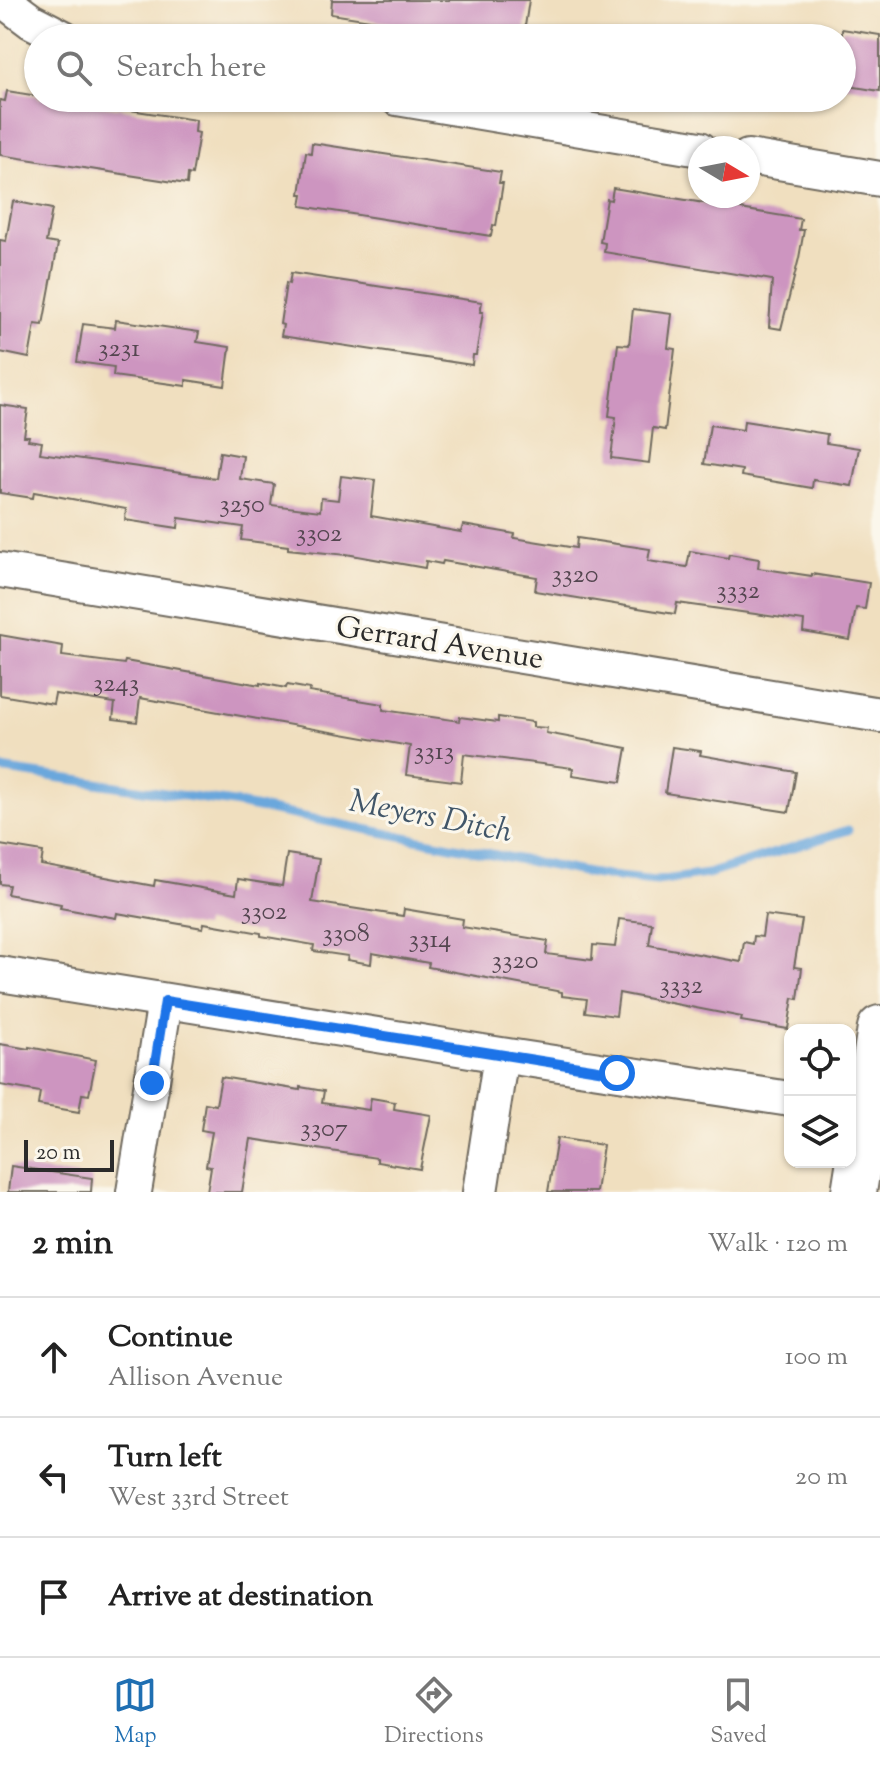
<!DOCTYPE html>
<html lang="en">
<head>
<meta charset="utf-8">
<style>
	:root { --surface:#fff; --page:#f6f6f6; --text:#222; --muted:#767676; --line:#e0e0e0; --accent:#1f6fb2 }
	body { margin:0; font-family:"Sorts Mill Goudy",serif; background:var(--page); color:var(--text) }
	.controls { position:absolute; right:24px; bottom:24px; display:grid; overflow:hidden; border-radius:16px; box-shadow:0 2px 6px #0004 }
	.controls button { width:72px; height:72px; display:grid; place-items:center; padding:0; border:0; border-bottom:2px solid var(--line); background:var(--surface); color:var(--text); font:40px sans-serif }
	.compass { position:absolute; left:688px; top:136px; width:72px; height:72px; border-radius:50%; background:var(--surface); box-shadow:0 2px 6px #0004; rotate:100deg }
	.scale { position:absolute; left:24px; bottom:20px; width:90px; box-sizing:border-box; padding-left:8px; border:4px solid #2b2b2b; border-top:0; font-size:22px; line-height:28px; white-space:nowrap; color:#2b2b2b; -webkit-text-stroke:6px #fbf7ec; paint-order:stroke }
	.stop { position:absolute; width:24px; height:24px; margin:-18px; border:6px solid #1a73e8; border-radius:50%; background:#fff }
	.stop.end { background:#1a73e8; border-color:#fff; box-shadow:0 2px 8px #0008 }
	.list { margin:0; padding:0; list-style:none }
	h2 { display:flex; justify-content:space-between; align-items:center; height:104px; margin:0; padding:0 32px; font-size:34px }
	h2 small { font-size:26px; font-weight:400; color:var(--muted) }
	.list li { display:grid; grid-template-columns:52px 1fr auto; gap:24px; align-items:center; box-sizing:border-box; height:120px; padding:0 32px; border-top:2px solid var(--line) }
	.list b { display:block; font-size:30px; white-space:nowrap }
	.list p { margin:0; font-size:26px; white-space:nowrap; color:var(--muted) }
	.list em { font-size:26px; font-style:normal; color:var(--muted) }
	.icon { flex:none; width:44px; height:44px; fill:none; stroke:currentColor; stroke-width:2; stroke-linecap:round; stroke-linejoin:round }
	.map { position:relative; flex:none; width:880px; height:1192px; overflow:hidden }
	.search { position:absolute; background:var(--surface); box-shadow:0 2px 6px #0004; left:24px; right:24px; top:24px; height:88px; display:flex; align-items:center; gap:20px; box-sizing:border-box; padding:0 28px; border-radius:44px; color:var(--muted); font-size:30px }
	.sheet { height:464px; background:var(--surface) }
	nav { display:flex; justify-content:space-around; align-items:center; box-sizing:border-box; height:112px; border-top:2px solid var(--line); background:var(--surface); font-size:22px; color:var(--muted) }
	nav a { display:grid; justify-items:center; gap:4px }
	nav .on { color:var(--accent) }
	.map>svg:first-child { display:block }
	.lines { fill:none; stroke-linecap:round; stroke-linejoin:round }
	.stream { stroke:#6ba7dc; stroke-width:9 }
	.building { fill:#cd95c0 }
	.minor-casing { stroke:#706a5f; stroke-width:38 }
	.tertiary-casing { stroke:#706a5f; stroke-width:48 }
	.minor { stroke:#fff; stroke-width:34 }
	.tertiary { stroke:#fff; stroke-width:44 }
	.route { stroke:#1a73e8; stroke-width:10 }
	.labels { text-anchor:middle; stroke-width:6; stroke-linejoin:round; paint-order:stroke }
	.number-label { font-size:26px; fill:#544650 }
	.street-label { font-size:30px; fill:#2b2b2b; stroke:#fbf7ec }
	.water-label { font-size:32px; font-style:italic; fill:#415669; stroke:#fbf7ec }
</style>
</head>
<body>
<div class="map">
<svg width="880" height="1192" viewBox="0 0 880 1192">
	<rect width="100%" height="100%" fill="#fbf7ec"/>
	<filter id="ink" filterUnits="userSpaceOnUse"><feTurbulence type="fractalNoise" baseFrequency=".0125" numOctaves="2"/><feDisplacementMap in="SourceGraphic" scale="16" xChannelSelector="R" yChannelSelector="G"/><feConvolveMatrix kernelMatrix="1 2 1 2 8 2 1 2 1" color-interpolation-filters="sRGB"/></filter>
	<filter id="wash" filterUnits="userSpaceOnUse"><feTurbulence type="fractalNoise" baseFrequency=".006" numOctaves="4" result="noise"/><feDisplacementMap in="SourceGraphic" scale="32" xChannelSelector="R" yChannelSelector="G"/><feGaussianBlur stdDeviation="1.8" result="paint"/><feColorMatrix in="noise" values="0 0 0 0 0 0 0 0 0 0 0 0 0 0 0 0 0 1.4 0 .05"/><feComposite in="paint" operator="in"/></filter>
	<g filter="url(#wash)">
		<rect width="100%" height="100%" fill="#f0dfbf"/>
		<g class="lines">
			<path class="stream" d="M0,769l233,34 365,72 58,6 52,-7 140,-44"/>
		</g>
		<g id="blocks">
			<path class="building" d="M332,0h197l-5,33 -4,-1 -1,6h-32l-156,-24z
				M842,29l38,6v56l-38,-6z
				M7,91l31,5v2h13l145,22 -1,12 4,1 -7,42 -4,-1 -1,10 -187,-29v-55l5,1z
				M312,143l189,29 -2,11h4l-7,43 -3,-1 -2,11 -190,-30 2,-12h-3l6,-42 5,1z
				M613,188l188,31 -2,11h5l-5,28 -18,71 -12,-2 3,-47 -168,-28 1,-9 -5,-1 7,-43 4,1z
				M13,201l39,8 -6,33 12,2 -15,81 -8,-1 -6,34 -29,-6v-112l6,1z
				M291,273l191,29 -2,10h3l-7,43h-3l-1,10 -191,-29 2,-11 -3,-1 6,-41 3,1z
				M633,309l39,5 -4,34 7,1 -10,81 -12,-2 -4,35 -38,-5 5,-41 -7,-1 9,-72 11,1z
				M116,320l83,12 -2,10 33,5 -5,39 -39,-6v6l-73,-10 1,-9 -37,-5 6,-38 32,4z
				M0,405l28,4 -4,27h5l-1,4 14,2 -2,11 176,25 4,-26 23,4 -3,23 34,5 -3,21 49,6 1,-13 17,2 3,-24 34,4 -4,36 90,16 2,-7 52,9 -1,4 62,10 1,-10 73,11 -2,12 39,6 3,-16 38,7 1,-4 30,5 -1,9 54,8v-2l57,9 -4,26 -9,-1 -6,32 -47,-8 1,-11 -127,-18 -2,11 -140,-23 2,-14 -94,-16 -1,3 -16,-3 -1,7 -79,-14v1l-58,-6v-3l-47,-6 2,-13 -64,-9 -1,10 -53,-8 1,-11 -92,-17 -1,6 -33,-5z
				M744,421l83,13 -1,9 33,5 -7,38 -39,-6 -1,8 -71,-12 1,-6 -38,-6 6,-39 33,5z
				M0,635l63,11 -1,10 62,8 1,-3 135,24v-2l26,5 1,-3 23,4 -1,3 74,12v6l76,11 1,-4 38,5v-5l35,5v5l14,1 -1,5 81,15 -6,34 -49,-7 1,-7 -109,-14 -3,28 -55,-7 4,-29 -270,-48 -3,24 -24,-3 2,-16 -60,-9 -2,10 -53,-9z
				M672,747l29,4 -1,4 96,17 -7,40 -124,-19z
				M0,845l43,7 -2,13 113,21 1,-6 81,14 2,-15 44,7 5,-32 32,5 -7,43 91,14 1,-7 59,10 -1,8 86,14 -2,13 46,6 1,-15 22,2 4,-28 33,4 -3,22 92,17 3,-20 9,2 1,-8 8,1 3,-22 37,5 -8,47 8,1 -4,31 -5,-1 -5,31 -47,-8 1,-4 -123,-24 -3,23 -31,-4 2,-13 -25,-3v-4l-134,-25 1,-4 -57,-10 -1,11 -24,-4 1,-4 -35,-5 1,-6 -53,-9v-3l-57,-10 -1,5 -86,-15 -1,5 -56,-10 1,-4 -54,-10 2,-9 -9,-1z
				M0,1044l29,5v-2l67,13 -7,35 -7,-1 -3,18 -41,-7 2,-13 -40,-7z
				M221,1077l79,13v-3l24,4 -2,12 47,7 2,-12 24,4 -1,7 37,6 -11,54 -43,-7v-4l-126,-19 -9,53h-35l4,-25 -5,-1 6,-34 -11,-2 4,-27 11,2z
				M557,1138l46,7 -7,47h-48z
				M11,1166l81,12 -1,14h-83z"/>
		</g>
	</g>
	<g filter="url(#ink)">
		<use href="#blocks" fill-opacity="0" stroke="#706a5f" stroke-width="2"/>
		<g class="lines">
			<g class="minor-casing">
				<path id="minor" d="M3,0l28,21 33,17
					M397,98l303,51
					M748,157l132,22
					M0,570l880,145
					M0,974l501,81 289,44
					M134,1192l31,-191
					M480,1192l21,-137"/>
			</g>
			<g class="tertiary-casing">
				<path id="tertiary" d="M854,1192l26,-164"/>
			</g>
			<use href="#minor" class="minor"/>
			<use href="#tertiary" class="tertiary"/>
		</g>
	</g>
	<g class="lines" filter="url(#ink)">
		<path class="route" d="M152,1083l13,-82 452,72"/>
	</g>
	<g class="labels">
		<g class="number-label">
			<text x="119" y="356">3231</text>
			<text x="242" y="512">3250</text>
			<text x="319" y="541">3302</text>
			<text x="575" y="582">3320</text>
			<text x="738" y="598">3332</text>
			<text x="116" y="691">3243</text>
			<text x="434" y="759">3313</text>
			<text x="264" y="919">3302</text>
			<text x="346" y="941">3308</text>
			<text x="430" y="947">3314</text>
			<text x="515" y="968">3320</text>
			<text x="681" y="993">3332</text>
			<text x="324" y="1136">3307</text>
		</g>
		<g class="street-label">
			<text transform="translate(440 642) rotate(9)" y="10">Gerrard Avenue</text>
		</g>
		<g class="water-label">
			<text transform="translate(431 815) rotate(11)" y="11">Meyers Ditch</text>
		</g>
	</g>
</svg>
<div class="controls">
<button><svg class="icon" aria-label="locate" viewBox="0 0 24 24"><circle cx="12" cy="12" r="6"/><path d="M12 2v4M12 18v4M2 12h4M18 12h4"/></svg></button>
<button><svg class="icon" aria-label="layers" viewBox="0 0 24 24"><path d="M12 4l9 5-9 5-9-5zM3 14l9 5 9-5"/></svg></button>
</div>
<svg class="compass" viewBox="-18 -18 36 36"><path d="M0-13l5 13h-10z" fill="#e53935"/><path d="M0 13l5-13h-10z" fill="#767676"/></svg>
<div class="scale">20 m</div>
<div class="stop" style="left:617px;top:1073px"></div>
<div class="stop end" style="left:152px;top:1083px"></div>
<div class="search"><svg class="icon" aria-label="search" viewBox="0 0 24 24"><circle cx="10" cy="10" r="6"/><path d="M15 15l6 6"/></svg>Search here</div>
</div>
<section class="sheet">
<h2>2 min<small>Walk · 120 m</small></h2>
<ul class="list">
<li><svg class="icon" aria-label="ahead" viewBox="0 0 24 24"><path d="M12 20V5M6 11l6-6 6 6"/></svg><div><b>Continue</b><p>Allison Avenue</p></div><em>100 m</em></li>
<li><svg class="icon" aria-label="left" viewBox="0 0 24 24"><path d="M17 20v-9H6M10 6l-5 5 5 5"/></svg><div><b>Turn left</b><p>West 33rd Street</p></div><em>20 m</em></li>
<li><svg class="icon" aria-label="arrive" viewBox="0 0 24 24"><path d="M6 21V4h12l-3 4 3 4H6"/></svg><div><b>Arrive at destination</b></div></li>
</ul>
</section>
<nav>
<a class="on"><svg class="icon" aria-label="map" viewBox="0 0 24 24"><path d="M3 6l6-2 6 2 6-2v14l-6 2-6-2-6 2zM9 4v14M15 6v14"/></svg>Map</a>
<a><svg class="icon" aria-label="directions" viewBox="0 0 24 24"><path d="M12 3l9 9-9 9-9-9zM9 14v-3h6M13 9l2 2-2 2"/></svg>Directions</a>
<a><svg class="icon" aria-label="saved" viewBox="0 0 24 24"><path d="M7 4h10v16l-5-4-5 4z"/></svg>Saved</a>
</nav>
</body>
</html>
